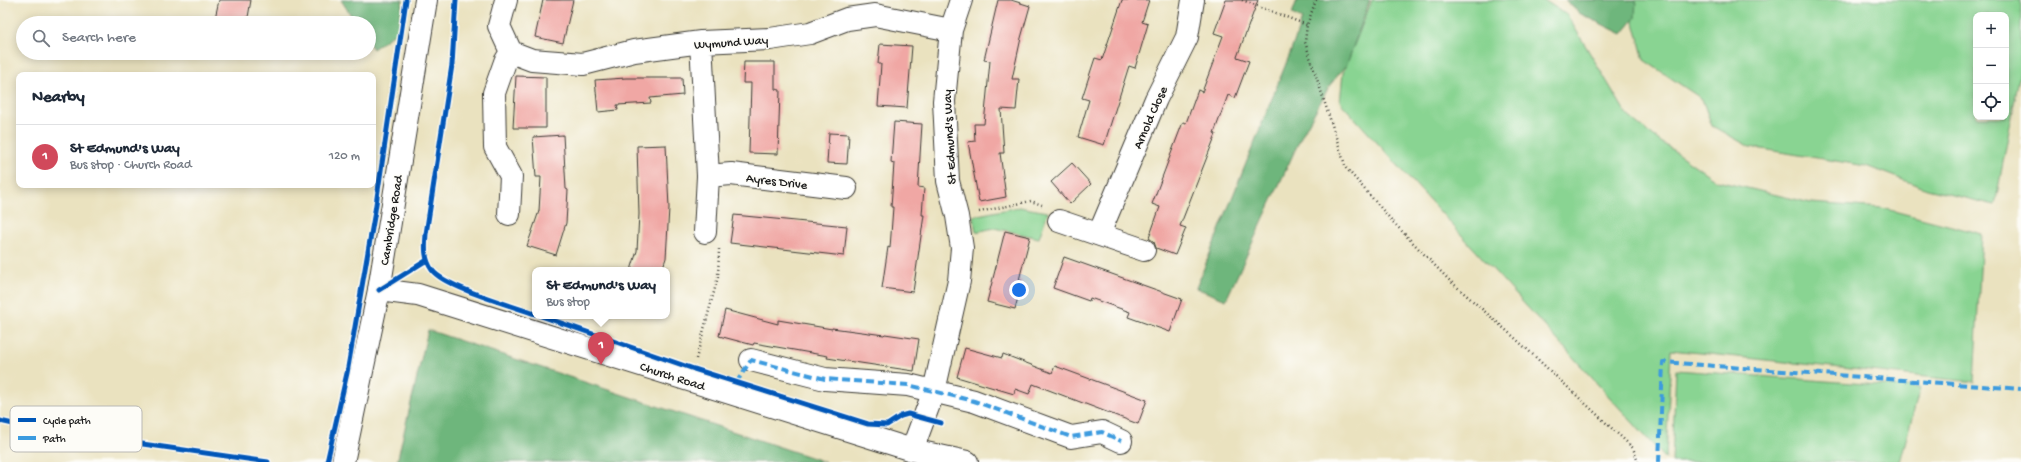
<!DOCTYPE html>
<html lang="en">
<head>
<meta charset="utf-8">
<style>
	:root { --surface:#fff; --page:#f6f6f7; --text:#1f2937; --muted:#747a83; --line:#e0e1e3; --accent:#d1495b }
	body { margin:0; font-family:"Gochi Hand",sans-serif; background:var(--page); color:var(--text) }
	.controls { position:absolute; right:12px; top:12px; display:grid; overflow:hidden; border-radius:8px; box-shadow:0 2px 10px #0003 }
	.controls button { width:36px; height:36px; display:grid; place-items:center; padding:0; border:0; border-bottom:1px solid var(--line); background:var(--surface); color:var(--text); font:20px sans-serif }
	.you { position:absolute; left:1019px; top:290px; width:14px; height:14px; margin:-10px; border:3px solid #fff; border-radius:50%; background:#1a73e8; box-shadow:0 0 0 6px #1a73e833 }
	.badge { display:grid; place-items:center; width:26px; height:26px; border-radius:50%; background:var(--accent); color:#fff; font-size:13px; font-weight:700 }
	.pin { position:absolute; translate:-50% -33px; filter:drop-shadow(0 1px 2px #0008) }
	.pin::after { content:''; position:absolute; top:21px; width:14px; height:12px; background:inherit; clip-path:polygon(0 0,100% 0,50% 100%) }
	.popup { position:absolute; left:532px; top:267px; width:138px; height:52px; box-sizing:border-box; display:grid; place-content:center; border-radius:8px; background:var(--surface); filter:drop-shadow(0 1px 3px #0005); font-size:13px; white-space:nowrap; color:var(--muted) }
	.popup b { font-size:15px; color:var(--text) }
	.popup::after { content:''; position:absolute; left:50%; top:100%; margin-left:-8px; border:8px solid transparent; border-top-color:var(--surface) }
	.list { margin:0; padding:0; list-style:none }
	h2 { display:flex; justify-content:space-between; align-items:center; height:52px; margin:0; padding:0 16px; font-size:17px }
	h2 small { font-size:13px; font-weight:400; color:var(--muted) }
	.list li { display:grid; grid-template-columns:26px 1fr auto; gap:12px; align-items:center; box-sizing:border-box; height:64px; padding:0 16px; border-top:1px solid var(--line) }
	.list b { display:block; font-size:15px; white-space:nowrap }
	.list p { margin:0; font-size:13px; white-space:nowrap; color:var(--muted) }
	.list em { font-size:13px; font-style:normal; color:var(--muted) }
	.icon { flex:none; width:22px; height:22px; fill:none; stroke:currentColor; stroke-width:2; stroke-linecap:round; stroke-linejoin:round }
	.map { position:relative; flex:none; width:2021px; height:462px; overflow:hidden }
	.search { position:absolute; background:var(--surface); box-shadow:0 2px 10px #0003; left:16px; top:16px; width:360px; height:44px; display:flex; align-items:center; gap:10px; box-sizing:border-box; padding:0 14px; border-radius:22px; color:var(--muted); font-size:15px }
	.panel { position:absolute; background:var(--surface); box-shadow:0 2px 10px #0003; left:16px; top:72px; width:360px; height:116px; border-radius:8px }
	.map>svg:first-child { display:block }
	.green { fill:#89d492; stroke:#527857; fill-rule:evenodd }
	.forest { fill:#6eb67c; stroke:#45694c }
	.building { fill:#f0a7a4 }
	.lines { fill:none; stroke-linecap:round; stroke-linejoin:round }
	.street-casing { stroke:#3b3a34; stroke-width:24 }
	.secondary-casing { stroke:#3b3a34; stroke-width:24 }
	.highway-casing { stroke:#3b3a34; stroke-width:24 }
	.path { stroke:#3b3a34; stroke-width:2.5; stroke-dasharray:1 3; stroke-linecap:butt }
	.street { stroke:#fff; stroke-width:22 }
	.secondary { stroke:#fff; stroke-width:22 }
	.highway { stroke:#fff; stroke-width:22 }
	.quiet { stroke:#3c9bdf; stroke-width:4; stroke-dasharray:8 4; stroke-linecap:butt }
	.cycleway-casing { stroke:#fdfcf7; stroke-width:8 }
	.cycleway { stroke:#0057b8; stroke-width:5 }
	.labels { text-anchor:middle; stroke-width:3; stroke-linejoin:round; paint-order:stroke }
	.street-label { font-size:13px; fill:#1c1c1c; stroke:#fdfcf7 }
	.key { fill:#fdfcf7; stroke:#bab9b5; stroke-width:1 }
	.key-label { font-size:11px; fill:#1c1c1c }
</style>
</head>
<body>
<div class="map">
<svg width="2021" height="462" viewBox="0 0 2021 462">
	<rect width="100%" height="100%" fill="#fdfcf7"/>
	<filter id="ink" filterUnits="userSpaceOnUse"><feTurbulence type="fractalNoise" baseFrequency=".025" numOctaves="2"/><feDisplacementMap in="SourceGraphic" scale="8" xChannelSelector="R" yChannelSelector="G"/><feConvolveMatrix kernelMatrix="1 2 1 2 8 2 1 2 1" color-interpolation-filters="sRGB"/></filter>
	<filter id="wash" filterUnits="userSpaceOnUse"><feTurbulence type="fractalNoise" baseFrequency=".012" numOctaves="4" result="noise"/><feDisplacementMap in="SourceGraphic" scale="16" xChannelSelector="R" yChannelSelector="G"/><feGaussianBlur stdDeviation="0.9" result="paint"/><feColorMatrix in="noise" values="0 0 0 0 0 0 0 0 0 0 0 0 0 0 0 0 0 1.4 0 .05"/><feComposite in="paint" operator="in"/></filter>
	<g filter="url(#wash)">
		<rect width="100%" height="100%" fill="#eae2bf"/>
		<path class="green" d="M1372,0h172l23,15 60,100 27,22 63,44 94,22 71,5 100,26 -8,148 -303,-32 -5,109 -326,-357 3,-29z
			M1628,0h393v67l-26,138 -68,-16 -61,-23 -116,-19 -38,-21 -10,-27 -58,-39zM1976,15h30v102h-30z
			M1019,207l29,5 -9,26 -45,-10 -18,4 -3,-16z
			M1676,370l244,18 -20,74h-228z"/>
		<path class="forest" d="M341,0h62l-5,31 -25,18 -4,-6v-20h-13z
			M1297,0h73l-23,64 -17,21 -28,50 -76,165 -30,-12 95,-237 11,-32 -10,-5z
			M1565,0h71l-1,18 -13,16 -43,-21z
			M428,330l397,132h-428z"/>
		<g id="blocks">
			<path class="building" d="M219,0h32l-4,23h-33z
				M543,0h30l-10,43 -28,-6z
				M998,0h13l19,6 -9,32 -9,41h7l-3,31 -15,-1 3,44h-4l6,44 -27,5 -11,-60 7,-1 -1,-17h10l6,-63 -6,-1z
				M1122,0h27l-7,22 6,2 -13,44 -6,-2 -25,79 -26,-8 11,-37 -7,-2 13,-40 7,2z
				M1226,0h32l-21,57 12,4 -14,37 -7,-3 -14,38 2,1 -36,92 6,2 -11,27 -19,-7 -2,-6 -5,-4 11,-31 -8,-3 31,-82 3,1 12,-33 4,2 21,-56 -9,-3z
				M880,44l32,2 -5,62 -29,-2 3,-42h-3z
				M744,62h31v27l5,1 -2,64 -29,-1 2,-70h-8z
				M516,76l30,1v51h-33z
				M626,78h56l1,17 -33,3 1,5 -34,2 1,5 -20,2 -3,-32z
				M894,122l28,2 -4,63 6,1 -2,27h2l-11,77 -31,-4 6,-41 2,1 3,-41h-2l3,-44 -3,-1z
				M829,133l20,1 -2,30 -20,-1z
				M563,135l3,54 2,1 -2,33 -10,32 -29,-9 12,-35 2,-34h-5l-3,-40z
				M666,145l3,63 -3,50 -4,12h-31l6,-19 2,-37 -2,-68z
				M1072,163l19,21 -21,20 -19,-22z
				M734,215l113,11 -3,30 -114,-13z
				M1005,231l25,6 -11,43 3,1 -7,28 -28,-7z
				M1064,257l118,42 -12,33 -42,-15 2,-5 -40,-14 -1,3 -36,-13z
				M725,310l53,14v-4l54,9v-1l52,7 1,-1 34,5 -5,32 -87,-13 1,-2 -74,-13 -1,2 -34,-9z
				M965,348l37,10 1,-4 49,19 3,-7 92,34 -9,24 -105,-40 -4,10 -14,-5 -1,5 -57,-17z"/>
		</g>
	</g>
	<g filter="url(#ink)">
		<use href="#blocks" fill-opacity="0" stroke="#3b3a34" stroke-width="1"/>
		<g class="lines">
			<g class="street-casing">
				<path id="street" d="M506,0l-7,26 12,26 21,8 51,4 51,-13 67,-9 69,-3 40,-6 37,-14 28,-4 76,15
					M701,42l7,134 -3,56
					M708,176l23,-2 115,14
					M509,214l2,-38 -16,-29 -1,-54 11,-31 6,-10
					M1059,221l85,29
					M1099,234l57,-135 31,-62 6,-37
					M751,360l74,19 83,6 66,16 97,36 31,-5 19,9
					M912,450l22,-59 25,-110 3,-33 -5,-32 -9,-35 -4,-80 7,-71 10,-30"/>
			</g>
			<g class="secondary-casing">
				<path id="secondary" d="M379,290l39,5 494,155 55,12"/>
			</g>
			<g class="highway-casing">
				<path id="highway" d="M343,462l36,-172 47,-290"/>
			</g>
			<path class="path" d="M1242,0l65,25
				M1316,0l-9,25 -2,17 41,126 48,55 54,56 68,60 117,109 5,14
				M979,212l52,-11 11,4
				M696,359l22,-82 1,-28"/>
			<use href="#street" class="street"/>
			<use href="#secondary" class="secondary"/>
			<use href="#highway" class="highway"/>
			<path class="quiet" d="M736,383l15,-23 74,19 83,6 66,16 97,36 31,-5 19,9
				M1659,462l4,-100 358,27"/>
			<g class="cycleway-casing">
				<path id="cycleway" d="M456,0l-4,65 -26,169c-1,12 -2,25 6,36 12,17 81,36 103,44
					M379,290l48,-30
					M541,316l153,53 174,55 19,1 14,-9 7,-2 33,9
					M0,421l31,7 237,34
					M327,462l20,-89 28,-162 31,-211"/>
			</g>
			<use href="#cycleway" class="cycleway"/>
		</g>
	</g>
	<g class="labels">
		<g class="street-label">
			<text transform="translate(731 41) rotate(-4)" y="5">Wymund Way</text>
			<text transform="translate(1149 117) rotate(-66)" y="5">Arnold Close</text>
			<text transform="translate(948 137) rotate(-93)" y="5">St Edmund's Way</text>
			<text transform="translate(777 180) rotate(7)" y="5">Ayres Drive</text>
			<text transform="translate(390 220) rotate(-81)" y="5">Cambridge Road</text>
			<text transform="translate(673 375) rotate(18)" y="5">Church Road</text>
		</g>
	</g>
	<rect x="10" y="406" width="132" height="46" rx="6" class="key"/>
	<rect x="18" y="418" width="18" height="4" fill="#0057b8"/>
	<rect x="18" y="436" width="18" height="4" fill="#3c9bdf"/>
	<g class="key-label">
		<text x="43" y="424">Cycle path</text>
		<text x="43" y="442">Path</text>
	</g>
</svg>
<div class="controls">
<button>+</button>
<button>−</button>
<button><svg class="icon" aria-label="locate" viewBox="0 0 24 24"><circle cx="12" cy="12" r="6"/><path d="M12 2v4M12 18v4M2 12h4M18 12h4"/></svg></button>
</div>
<div class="you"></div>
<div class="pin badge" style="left:601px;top:365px">1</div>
<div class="popup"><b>St Edmund's Way</b>Bus stop</div>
<div class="search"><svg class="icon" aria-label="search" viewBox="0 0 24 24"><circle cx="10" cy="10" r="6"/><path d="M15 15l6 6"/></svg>Search here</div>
<section class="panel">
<h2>Nearby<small></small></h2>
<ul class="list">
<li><span class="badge">1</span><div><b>St Edmund's Way</b><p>Bus stop · Church Road</p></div><em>120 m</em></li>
</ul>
</section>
</div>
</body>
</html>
